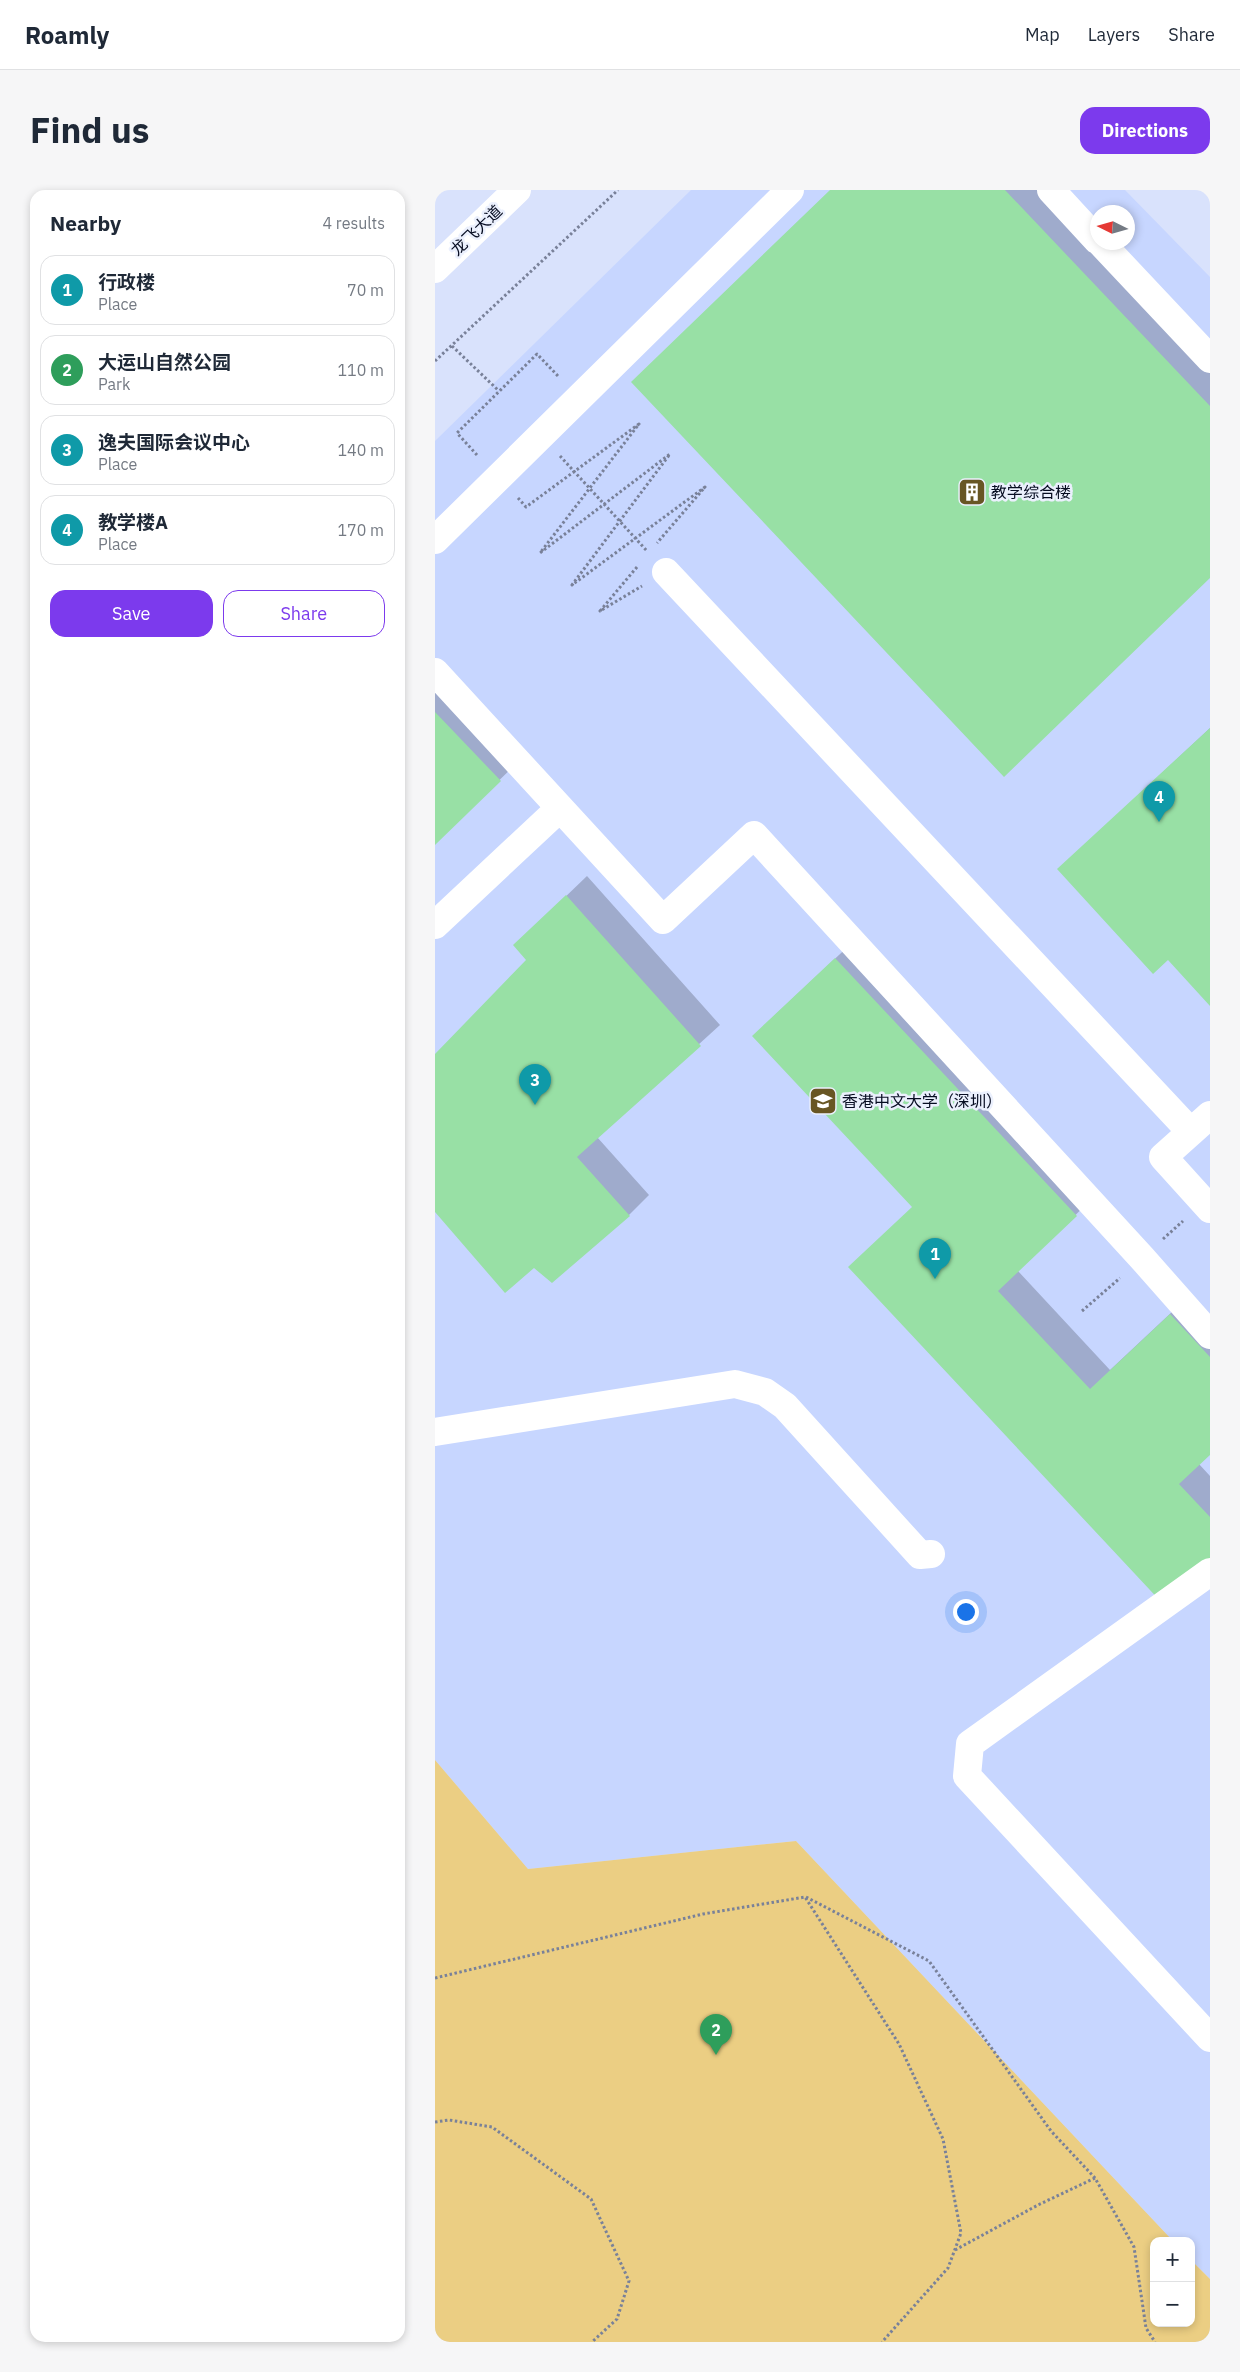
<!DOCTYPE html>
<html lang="en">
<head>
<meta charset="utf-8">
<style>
	:root { --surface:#fff; --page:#f6f6f7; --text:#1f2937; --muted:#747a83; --line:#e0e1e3; --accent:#7c3aed }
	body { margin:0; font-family:"IBM Plex Sans","Noto Sans SC",sans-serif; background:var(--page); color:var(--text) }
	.controls { position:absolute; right:15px; bottom:15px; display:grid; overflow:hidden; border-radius:10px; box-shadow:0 2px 8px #0003 }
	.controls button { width:45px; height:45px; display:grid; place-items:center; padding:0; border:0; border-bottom:1px solid var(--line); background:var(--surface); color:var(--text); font:25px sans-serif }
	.compass { position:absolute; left:655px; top:15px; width:45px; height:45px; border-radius:50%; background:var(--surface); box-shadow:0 2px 8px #0003; rotate:275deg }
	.you { position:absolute; left:530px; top:1421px; width:18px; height:18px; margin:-12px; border:4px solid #fff; border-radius:50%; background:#1a73e8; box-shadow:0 0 0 8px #1a73e833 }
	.badge { display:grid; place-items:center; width:32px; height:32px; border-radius:50%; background:var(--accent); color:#fff; font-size:16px; font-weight:700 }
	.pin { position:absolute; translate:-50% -41px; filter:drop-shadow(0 1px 2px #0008) }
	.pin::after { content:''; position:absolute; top:26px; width:18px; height:15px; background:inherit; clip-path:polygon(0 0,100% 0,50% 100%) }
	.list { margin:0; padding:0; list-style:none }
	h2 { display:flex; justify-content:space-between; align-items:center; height:65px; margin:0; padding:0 20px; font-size:21px }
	h2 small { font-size:16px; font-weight:400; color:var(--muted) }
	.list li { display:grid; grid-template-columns:32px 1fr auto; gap:15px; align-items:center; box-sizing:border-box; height:70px; margin:0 10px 10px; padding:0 10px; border:1px solid var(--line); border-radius:15px }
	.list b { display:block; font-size:19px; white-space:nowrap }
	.list p { margin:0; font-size:16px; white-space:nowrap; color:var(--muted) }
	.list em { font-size:16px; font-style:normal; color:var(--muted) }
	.actions { display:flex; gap:10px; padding:15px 20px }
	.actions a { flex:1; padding:11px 0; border:1px solid var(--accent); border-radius:15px; text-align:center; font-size:18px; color:var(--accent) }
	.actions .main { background:var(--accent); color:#fff }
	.map { position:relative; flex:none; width:775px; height:2152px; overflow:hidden; border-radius:15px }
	header { display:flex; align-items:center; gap:30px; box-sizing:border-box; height:70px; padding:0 25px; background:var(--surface); border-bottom:1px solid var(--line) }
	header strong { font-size:24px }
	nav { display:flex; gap:28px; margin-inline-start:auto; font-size:18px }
	.intro { display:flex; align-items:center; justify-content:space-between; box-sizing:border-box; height:120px; padding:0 30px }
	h1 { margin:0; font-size:35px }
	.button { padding:12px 22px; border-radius:15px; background:var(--accent); color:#fff; font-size:18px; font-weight:700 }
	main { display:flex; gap:30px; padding:0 30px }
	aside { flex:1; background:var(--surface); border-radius:15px; box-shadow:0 2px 8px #0003 }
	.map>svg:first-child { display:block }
	.built { fill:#c7d6ff; fill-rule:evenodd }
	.green { fill:#ebce83 }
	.shadow { fill:#0003 }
	.building { fill:#98e0a5 }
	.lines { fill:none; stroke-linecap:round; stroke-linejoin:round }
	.path { stroke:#798199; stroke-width:3; stroke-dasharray:2.5 2.5; stroke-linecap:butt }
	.minor { stroke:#fff; stroke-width:28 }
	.major { stroke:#fff; stroke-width:28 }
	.labels { text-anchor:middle; stroke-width:5; stroke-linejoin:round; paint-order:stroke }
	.street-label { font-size:16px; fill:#060c21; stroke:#ebf0fd }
	.poi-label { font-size:16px; fill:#060c21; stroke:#ebf0fd; text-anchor:start }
</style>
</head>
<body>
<header>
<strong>Roamly</strong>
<nav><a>Map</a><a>Layers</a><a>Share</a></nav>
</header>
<div class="intro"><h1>Find us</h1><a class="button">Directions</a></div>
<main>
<aside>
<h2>Nearby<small>4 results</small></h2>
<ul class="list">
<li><span class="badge" style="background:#0f9aa8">1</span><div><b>行政楼</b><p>Place</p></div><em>70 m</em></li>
<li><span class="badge" style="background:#2e9e5b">2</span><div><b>大运山自然公园</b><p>Park</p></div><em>110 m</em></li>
<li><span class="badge" style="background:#0f9aa8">3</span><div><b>逸夫国际会议中心</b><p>Place</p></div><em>140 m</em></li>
<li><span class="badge" style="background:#0f9aa8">4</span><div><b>教学楼A</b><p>Place</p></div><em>170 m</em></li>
</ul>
<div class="actions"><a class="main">Save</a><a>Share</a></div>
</aside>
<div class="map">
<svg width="775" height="2152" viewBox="0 0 775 2152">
	<rect width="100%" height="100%" fill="#d9e2fc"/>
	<path class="built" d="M256,0h434l85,87v2002l-19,-19v-19h-18l-377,-400 -268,28 -93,-109v-1319zM662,22h30v30h-30z"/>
	<path class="green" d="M0,1570l93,109 268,-28 377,400h-19v82h37v-63l19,19v63h-775z"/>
	<path class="shadow" d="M396,0h235l144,151v236z
		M0,472l90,93 -90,88z
		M775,538v276l-42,-46 -109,-89z
		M152,686l133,149 -123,112 52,58 -20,20 -95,52 -99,-57v-154l93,-95 7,-35z
		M421,749l240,256 -78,76 92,99 80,-75 20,21v137l-11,11 11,12v83l-297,-353 -139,-190z"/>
	<path class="building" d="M395,0h175l205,216v172l-206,199 -373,-395z
		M0,522l66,69 -66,64z
		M775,538v278l-42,-46 -15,14 -96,-105z
		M131,705l135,151 -124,111 53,59 -78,67 -18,-15 -29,25 -70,-81v-158l91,-94 -13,-15z
		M400,768l242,258 -79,75 92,98 80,-75 40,43v98l-31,29 31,33v44l-46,44 -316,-338 64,-60 -160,-171z"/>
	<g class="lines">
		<path class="path" d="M17,156l47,45
			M0,171l183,-171
			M42,265l-20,-22 80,-79 21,22
			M125,266l87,95
			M83,308l8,9 113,-83 -99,129 130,-99 -98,131 133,-98 -48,56
			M202,377l-37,44 42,-25
			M728,1049l20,-18
			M647,1121l38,-33
			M371,1707l123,64 122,170 44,47
			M0,1788l268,-64 102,-17 94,147 44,95 18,94 -13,35 -66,74
			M0,1932l14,-2 43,7 99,72 38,82 -12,38 -25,23
			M520,2060l83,-45 57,-27 39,69 12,81 9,14"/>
		<path class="minor" d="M616,0l46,50
			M665,52l110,117
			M0,350l355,-350
			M231,382l525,560
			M0,482l228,248 91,-85 388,423 68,77
			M0,735l125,-117
			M775,925l-47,42 47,52
			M0,1242l300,-48 30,8 20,14 135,149 11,-1
			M775,1382l-240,172 -3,32 243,262"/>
		<path class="major" d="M0,79l82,-79"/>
	</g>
	<defs>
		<g id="building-square" transform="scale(1.4375)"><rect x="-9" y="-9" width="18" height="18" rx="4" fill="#685624" stroke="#ebf0fd"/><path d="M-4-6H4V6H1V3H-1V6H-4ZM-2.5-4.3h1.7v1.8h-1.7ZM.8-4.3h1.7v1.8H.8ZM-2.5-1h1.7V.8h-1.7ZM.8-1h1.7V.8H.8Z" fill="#fff"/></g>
		<g id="university-square" transform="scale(1.4375)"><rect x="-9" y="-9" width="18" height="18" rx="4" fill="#685624" stroke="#ebf0fd"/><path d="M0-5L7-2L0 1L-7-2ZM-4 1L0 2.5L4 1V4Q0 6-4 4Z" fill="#fff"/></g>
	</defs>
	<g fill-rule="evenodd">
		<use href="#building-square" x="537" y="302"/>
		<use href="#university-square" x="388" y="911"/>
	</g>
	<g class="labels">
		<g class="street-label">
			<text transform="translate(41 40) rotate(-44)" y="6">龙飞大道</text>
		</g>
		<g class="poi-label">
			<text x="556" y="308">教学综合楼</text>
			<text x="407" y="917">香港中文大学（深圳）</text>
		</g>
	</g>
</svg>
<div class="controls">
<button>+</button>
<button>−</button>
</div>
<svg class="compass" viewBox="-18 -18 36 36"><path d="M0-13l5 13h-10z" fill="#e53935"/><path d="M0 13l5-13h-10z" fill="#747a83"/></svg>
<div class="you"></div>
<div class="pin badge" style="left:500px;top:1089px;background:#0f9aa8">1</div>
<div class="pin badge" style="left:281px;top:1865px;background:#2e9e5b">2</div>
<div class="pin badge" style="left:100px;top:915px;background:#0f9aa8">3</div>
<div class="pin badge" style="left:724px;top:632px;background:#0f9aa8">4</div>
</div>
</main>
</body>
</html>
